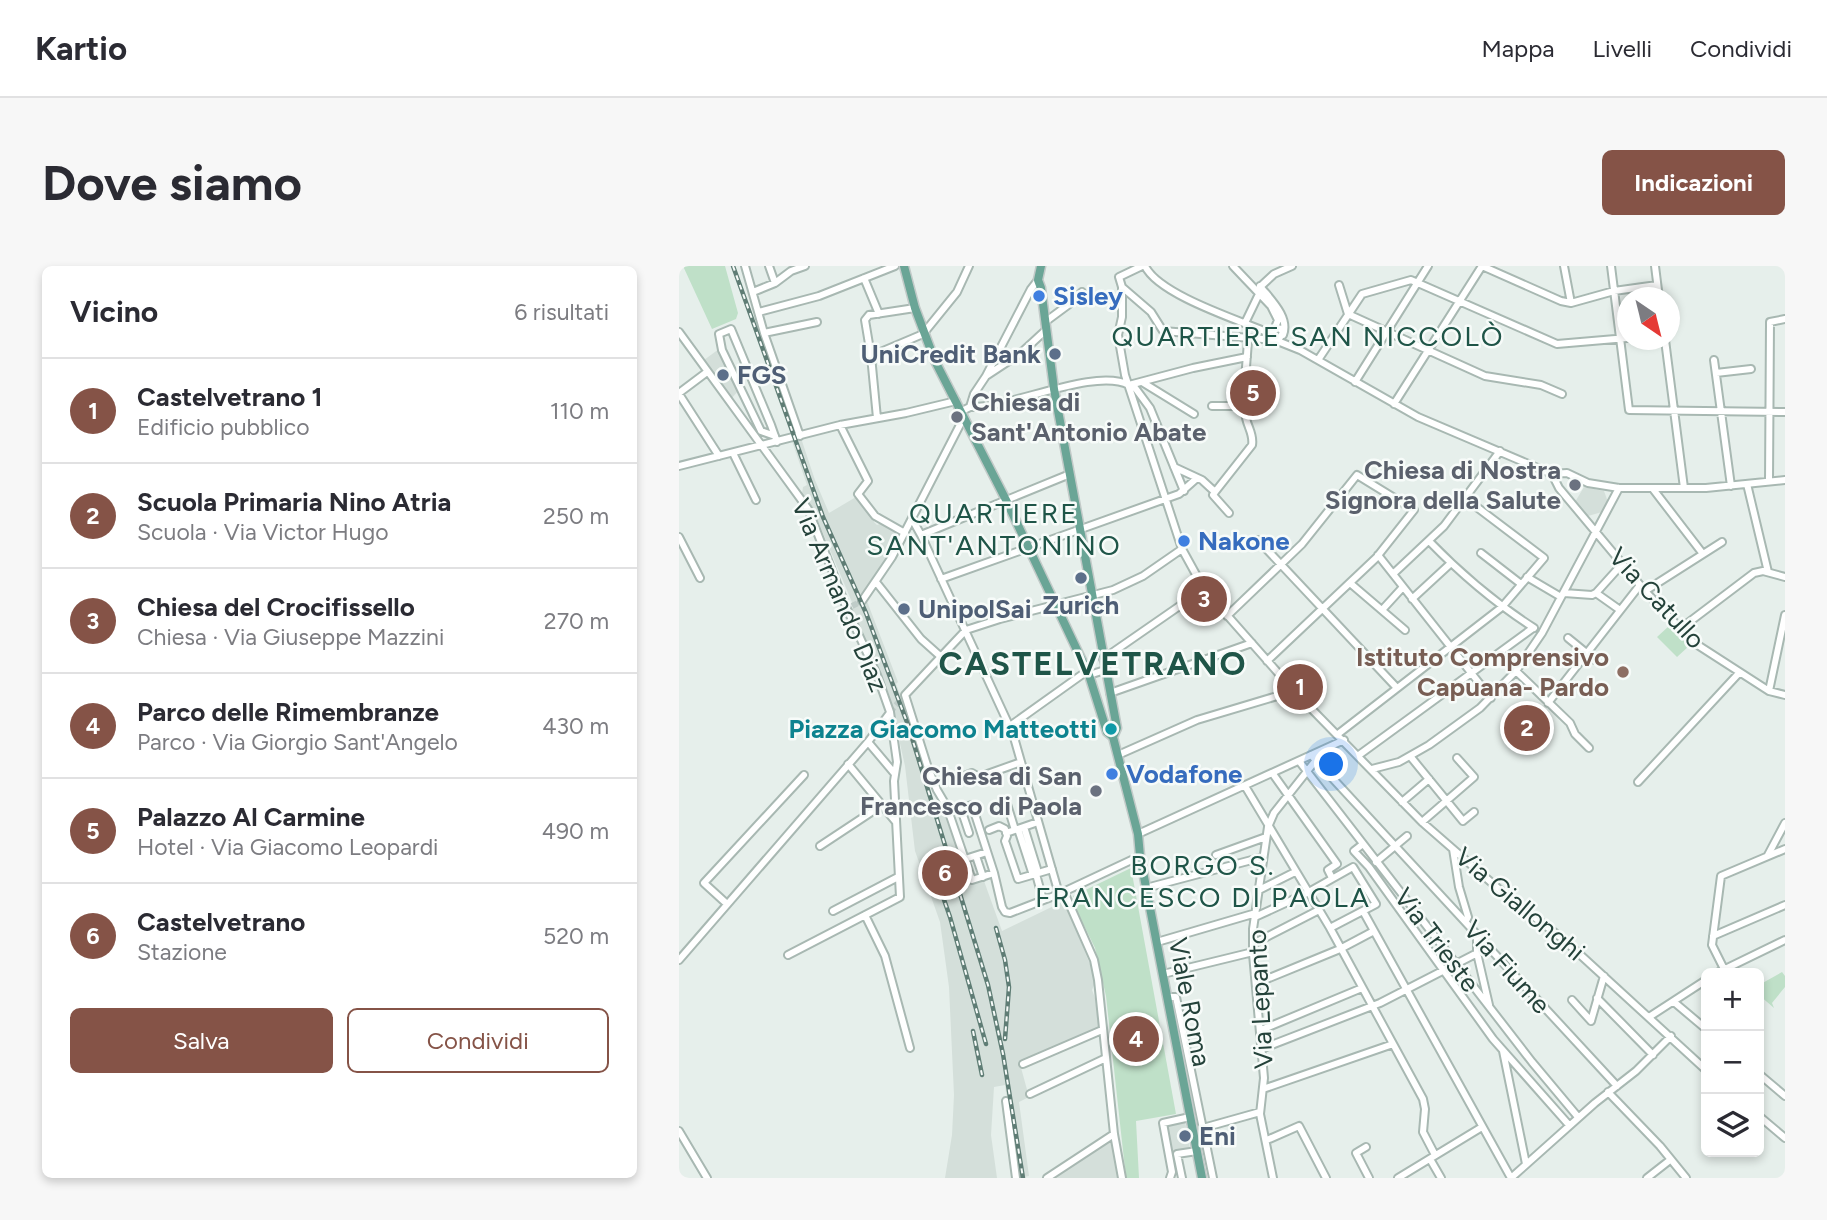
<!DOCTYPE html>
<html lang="it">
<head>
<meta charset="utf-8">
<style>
	:root { --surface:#fff; --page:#f7f7f7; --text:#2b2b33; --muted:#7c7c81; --line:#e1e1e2; --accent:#855347 }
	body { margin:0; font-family:Figtree,sans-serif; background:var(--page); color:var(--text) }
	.controls { position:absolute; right:21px; bottom:21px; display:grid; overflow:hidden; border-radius:10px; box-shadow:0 4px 10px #0003 }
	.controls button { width:63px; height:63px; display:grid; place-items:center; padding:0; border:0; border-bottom:2px solid var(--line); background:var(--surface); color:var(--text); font:35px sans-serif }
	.compass { position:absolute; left:938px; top:21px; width:63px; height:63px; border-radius:50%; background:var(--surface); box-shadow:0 4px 10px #0003; rotate:145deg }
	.you { position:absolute; left:653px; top:499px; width:24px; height:24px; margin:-18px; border:5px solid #fff; border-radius:50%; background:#1a73e8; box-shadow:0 0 0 10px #1a73e833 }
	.badge { display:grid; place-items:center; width:46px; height:46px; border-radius:50%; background:var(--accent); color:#fff; font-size:23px; font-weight:700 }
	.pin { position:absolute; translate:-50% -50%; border:4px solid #fff; box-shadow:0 2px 7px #0006 }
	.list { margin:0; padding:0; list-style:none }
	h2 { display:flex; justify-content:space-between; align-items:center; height:91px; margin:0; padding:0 28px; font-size:30px }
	h2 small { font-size:23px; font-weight:400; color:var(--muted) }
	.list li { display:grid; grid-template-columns:46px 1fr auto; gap:21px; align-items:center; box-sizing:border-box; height:105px; padding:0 28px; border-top:2px solid var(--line) }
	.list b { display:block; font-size:26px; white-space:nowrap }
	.list p { margin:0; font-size:23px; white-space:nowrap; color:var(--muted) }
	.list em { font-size:23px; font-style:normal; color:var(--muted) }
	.actions { display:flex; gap:14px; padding:21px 28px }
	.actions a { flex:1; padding:16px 0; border:2px solid var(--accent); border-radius:10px; text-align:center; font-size:24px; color:var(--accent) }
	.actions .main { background:var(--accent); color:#fff }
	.icon { flex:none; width:38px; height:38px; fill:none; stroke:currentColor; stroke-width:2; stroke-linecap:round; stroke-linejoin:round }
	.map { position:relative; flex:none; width:1106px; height:912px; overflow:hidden; border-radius:10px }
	header { display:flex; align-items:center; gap:42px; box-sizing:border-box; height:98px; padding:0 35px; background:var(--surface); border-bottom:2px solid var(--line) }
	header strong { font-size:33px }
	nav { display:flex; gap:38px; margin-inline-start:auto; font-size:24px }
	.intro { display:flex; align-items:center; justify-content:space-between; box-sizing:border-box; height:168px; padding:0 42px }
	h1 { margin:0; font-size:49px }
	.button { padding:18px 32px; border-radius:10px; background:var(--accent); color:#fff; font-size:24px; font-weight:700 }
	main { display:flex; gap:42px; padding:0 42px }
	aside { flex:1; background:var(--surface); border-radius:10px; box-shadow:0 4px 10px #0003 }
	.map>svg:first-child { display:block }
	.built { fill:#d4dfda }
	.green { fill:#bfe0c8 }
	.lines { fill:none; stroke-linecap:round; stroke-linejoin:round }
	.minor-tunnel { stroke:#bfccc8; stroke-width:6; stroke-dasharray:6 3; stroke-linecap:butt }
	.minor-casing { stroke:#a8b8b2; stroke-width:10 }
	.major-casing { stroke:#c2cac8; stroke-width:11 }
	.minor { stroke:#fff; stroke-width:6 }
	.major { stroke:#6aa596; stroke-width:8 }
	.rail-casing { stroke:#5f7d75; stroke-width:4.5 }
	.rail { stroke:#f7fbf9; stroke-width:2; stroke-dasharray:5; stroke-linecap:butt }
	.shop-dot { fill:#3f7fe0; stroke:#f7fbf9; stroke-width:2.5 }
	.service-dot { fill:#5c6f8a; stroke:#f7fbf9; stroke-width:2.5 }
	.worship-dot { fill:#6b7280; stroke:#f7fbf9; stroke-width:2.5 }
	.education-dot { fill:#8d6e63; stroke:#f7fbf9; stroke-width:2.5 }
	.culture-dot { fill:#0f9aa8; stroke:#f7fbf9; stroke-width:2.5 }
	.labels { text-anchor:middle; stroke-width:5; stroke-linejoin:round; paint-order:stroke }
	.shop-label { font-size:26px; font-weight:bold; fill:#366cbe; stroke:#f7fbf9; text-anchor:start }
	.service-label { font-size:26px; font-weight:bold; fill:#4e5e75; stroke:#f7fbf9; text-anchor:start }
	.worship-label { font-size:26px; font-weight:bold; fill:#5b616d; stroke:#f7fbf9; text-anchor:end }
	.street-label { font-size:26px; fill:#24423a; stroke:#f7fbf9 }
	.education-label { font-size:26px; font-weight:bold; fill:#785e54; stroke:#f7fbf9; text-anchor:end }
	.culture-label { font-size:26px; font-weight:bold; fill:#0d838f; stroke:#f7fbf9; text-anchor:end }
	.neighbourhood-label { font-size:28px; letter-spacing:2px; fill:#1f5548; stroke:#f7fbf9 }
	.district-label { font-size:33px; font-weight:bold; letter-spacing:2px; fill:#1f5548; stroke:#f7fbf9 }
</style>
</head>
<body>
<header>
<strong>Kartio</strong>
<nav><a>Mappa</a><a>Livelli</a><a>Condividi</a></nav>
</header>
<div class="intro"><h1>Dove siamo</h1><a class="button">Indicazioni</a></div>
<main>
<aside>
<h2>Vicino<small>6 risultati</small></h2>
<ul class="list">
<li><span class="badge">1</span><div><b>Castelvetrano 1</b><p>Edificio pubblico</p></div><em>110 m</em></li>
<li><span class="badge">2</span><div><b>Scuola Primaria Nino Atria</b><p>Scuola · Via Victor Hugo</p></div><em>250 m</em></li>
<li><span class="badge">3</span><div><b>Chiesa del Crocifissello</b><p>Chiesa · Via Giuseppe Mazzini</p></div><em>270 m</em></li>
<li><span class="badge">4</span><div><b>Parco delle Rimembranze</b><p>Parco · Via Giorgio Sant'Angelo</p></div><em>430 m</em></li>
<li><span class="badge">5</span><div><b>Palazzo Al Carmine</b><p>Hotel · Via Giacomo Leopardi</p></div><em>490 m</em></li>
<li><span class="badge">6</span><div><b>Castelvetrano</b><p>Stazione</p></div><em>520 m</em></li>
</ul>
<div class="actions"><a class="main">Salva</a><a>Condividi</a></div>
</aside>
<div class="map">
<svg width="1106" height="912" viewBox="0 0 1106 912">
	<rect width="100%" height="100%" fill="#e6efeb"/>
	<path class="built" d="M40,83l20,41 -8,9 -27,-39z
		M122,172l14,42 14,33 27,-16 18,20v5l3,3 5,-2 19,12 -36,61 33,86 -2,2 11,27 28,94 6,1 9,24 2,-1 18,56 14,-4 18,50 62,-30 30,73v11l-2,5 3,8 4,32 -79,34 9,33 -10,5 10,74 -11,2 -13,-93 -11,2 -3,48 6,43h-52l7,-43 2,-40 -5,-108 -9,-65 -25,-71 -10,-85 -16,-72 -38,-85 3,-2 -37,-88 -15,-25 1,-7 4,-2 -15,-44z
		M905,221l20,4 4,11 -6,10 -14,4 -13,-14z
		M506,855l5,28 -18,4 -5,-28z
		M433,874l6,38h-67l26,-16z"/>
	<path class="green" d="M4,0h42l13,47 -2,6 -24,10z
		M990,360l20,20 -12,11 -20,-20z
		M452,602l45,246 -40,7 3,57h-13l-20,-182 -11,-48 -23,-47 2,-2 -1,-3z
		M1103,706l3,4v11l-13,16 2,5 -15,-13v-10z"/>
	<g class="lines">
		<path class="minor-tunnel" d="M173,340l10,-5
			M211,446l15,-17"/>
		<g class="minor-casing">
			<path id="minor" d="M66,0l19,67 36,103
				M90,0l6,17
				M463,0l-23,11 3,10 29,25 12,19 111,9
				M466,0c14,29 94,54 124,67l4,4
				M554,0l38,40 7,14 -4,10
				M803,0l79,35 10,2 43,-12 43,-6
				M885,0l7,37
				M932,0l18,144 156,2
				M976,0l4,32
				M185,12l15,36
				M660,19l9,29 137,62 56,9 21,9
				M581,20c10,13 30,31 23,49
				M443,21v30l-4,18 7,40 57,174 22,40 90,102 128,131 86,75 55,42 143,131
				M581,21l14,-13 18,-8
				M74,26l22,-9 16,-12 14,-5
				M80,46l60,-16 76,-30
				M366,56l27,-20 10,-10
				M566,57l14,-29
				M0,66l129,177 39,100 30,66 13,37 7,50 -3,19 6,116 -112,58
				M85,67l53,-11
				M599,74l5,-7 -2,-4 -4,-1 -5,5 3,7 25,10 118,67 134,57
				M986,74l19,148
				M192,90l52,-22 34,-42 12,-26
				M639,94l44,-66 49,-14 146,64 70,-6
				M1035,94l17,126
				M1037,107l35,-4
				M307,110l35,-23 25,-23
				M463,116l52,32
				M676,116l73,-116
				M450,119l64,-17 54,-11
				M454,119l17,23 34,83
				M0,127l28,-21
				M0,128l40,62
				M715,138l88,-138
				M533,140h34
				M291,141l4,-13 12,-18 45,-87 7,-9
				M283,145l8,-4c39,2 124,-40 159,-22
				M198,152l-6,-62 -6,-36 4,-5 46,-7
				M161,159l28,56 -10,13 17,22 30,17
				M96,170l-14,-5 -39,-81 -3,-16 12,-5 40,96 6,17
				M54,187l23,47
				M0,200l161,-41 66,-12 50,-12
				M495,201l28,13 13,12 -2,3 16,18
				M873,208l7,14 86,103 48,51 76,49 16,4
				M873,208l15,-1 21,10 31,5h87l79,-8
				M1090,215l1,-159 15,-3
				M1068,218l21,88
				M974,223l50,65
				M536,226l37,-47c2,-10 -4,-17 -6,-27 -4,-25 1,-54 2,-79
				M233,253l9,16 92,199 46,160
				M242,269l149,-61
				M0,271l21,41
				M579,274l139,148
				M750,275c32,33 66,62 105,87
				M802,287l40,31
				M699,289l113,143
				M714,308l51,-48 56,-75
				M848,311l34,20
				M262,313l238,-85 18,-16
				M197,316l45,57 19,17
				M671,317l55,47
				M966,325l77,-49
				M885,327l28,2 4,-2 24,17
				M917,327l27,-30
				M733,333l39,-36
				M183,335l30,-44 72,-140
				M703,344l21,-23
				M548,350l75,-72 55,-69 57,35 -38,48 -109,103
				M1001,363l74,-56 9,-2 22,6
				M889,372l27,22
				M424,393l101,-70
				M837,405l54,52 5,11 14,14
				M410,409l16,-5
				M1090,425l16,-76
				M431,427l142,-50
				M869,437l92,-118
				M331,460l77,-55
				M659,468l164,-127 42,-49 -66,-50
				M189,476l27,32
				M439,489l79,-35 97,-29
				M632,489l306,331
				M680,489l174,-127
				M731,490l53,65 11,-9
				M620,495l233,301 46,55
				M169,498l48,58
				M693,503l27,-7 30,-17 51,-37 36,-37 26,-38 77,-145
				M594,508l64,90 -9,6 4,8
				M275,514l18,-7 7,4 42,-15
				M959,516l101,-109
				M566,520l85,142 93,171 2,10 -2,23 12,23
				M327,535l9,29
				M723,536l27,-23
				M282,543l8,24
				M270,547l23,-8 22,68 8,34 3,5 5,1 49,-19 81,-38
				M743,556l52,-45 -17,-19
				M345,561l13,42 -1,5
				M339,563l14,43 4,2 7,26
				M310,564l10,-4 6,3 2,7 -2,5 13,38 34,-10
				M327,567l32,-11
				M459,568l206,-94
				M684,578l-9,7 15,16 124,172 76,86
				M141,580l62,-41
				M774,583l6,38 9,30 -2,4
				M537,589l50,-18
				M1089,589l17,-32
				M297,590l7,21
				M286,593l22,-7
				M697,596l31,-26
				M315,607l-22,7 -25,-73 -10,-17 -9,-22 -23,-73 61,-65 34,-11 113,-29 30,-14 39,-27
				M467,622l117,-31
				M580,624l36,-18
				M385,626l30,68 4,20 16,154 8,44
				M48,638l-23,-21 100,-108
				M154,645l65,-34
				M684,645l148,267
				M186,649l20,41 25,92
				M576,651l50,-23 48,-27 23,37 -46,24
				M798,669v18l12,52
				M1034,670l72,-31
				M478,676l99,-29
				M574,678l66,-34
				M0,694l189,-218 21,-28
				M1045,703l-12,-24 9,-69 64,-27
				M1038,707l68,-33
				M484,708l90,-22
				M578,717l83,-34 34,-18
				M488,731h9l37,181
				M918,732l56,57
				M893,734l19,21
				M995,736l32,27
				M970,751l57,-37
				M912,755l13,-45
				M582,764l101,-42
				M582,783l119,-46 109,-56
				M824,785l23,113
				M344,798l79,-34
				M1080,808l26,22
				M584,823l130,-45
				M929,826l52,54 26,32
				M351,828l76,-36
				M327,835l10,77
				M1080,850l26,22
				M524,862l57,-16
				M0,865l28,47
				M588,874l32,-14 27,52
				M687,881l-10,6 13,25
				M751,893l11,19
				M368,912l67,-44
				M491,912l2,-6 -9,-49 27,-6
				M503,912l-5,-24 20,-3
				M594,912l-13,-64 4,-36 -11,-124v-25l15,-102 6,-14 42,-53
				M719,912l84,-51
				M832,912l84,-75 41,-32 35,-35
				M968,912l23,-18"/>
		</g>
		<g class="major-casing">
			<path id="major" d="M225,0l11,42 20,53 71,139 71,150 12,25 18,57 6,5 25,97 2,22 62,322
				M362,0l-3,14 3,8 13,101 63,339 -4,9"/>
		</g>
		<use href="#minor" class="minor"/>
		<use href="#major" class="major"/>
		<g class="rail-casing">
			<path id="rail" d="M54,0l90,251 43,96 42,112 80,260 15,69 20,124
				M253,599l18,52 36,127
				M317,662l9,32 4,27 -4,52
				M294,765l9,44"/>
		</g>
		<use href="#rail" class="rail"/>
	</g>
	<g class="shop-dot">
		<circle cx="360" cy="30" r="7"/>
		<circle cx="505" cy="275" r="7"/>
		<circle cx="433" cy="508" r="7"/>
	</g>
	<g class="service-dot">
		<circle cx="376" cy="88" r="7"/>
		<circle cx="44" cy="109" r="7"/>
		<circle cx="402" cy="312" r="7"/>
		<circle cx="225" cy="343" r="7"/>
		<circle cx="506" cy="870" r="7"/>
	</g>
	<g class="worship-dot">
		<circle cx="278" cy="151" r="7"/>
		<circle cx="896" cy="219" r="7"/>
		<circle cx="417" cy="525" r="7"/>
	</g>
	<circle class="education-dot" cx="944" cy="406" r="7"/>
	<circle class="culture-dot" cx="432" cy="463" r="7"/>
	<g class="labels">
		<g class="shop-label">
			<text x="374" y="39">Sisley</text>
			<text x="519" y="284">Nakone</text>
			<text x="447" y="517">Vodafone</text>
		</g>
		<g class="service-label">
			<text x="362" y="97" text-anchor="end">UniCredit Bank</text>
			<text x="58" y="118">FGS</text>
			<text x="402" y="348" text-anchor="middle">Zurich</text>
			<text x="239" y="352">UnipolSai</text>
			<text x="520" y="879">Eni</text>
		</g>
		<g class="worship-label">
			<text x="292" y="145" text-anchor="start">Chiesa di<tspan x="292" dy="30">Sant'Antonio Abate</tspan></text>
			<text x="882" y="213">Chiesa di Nostra<tspan x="882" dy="30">Signora della Salute</tspan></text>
			<text x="403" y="519">Chiesa di San<tspan x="403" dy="30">Francesco di Paola</tspan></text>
		</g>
		<g class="street-label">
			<text transform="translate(161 329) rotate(67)" y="9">Via Armando Diaz</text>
			<text transform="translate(978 332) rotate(47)" y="9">Via Catullo</text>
			<text transform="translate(841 638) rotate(40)" y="9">Via Giallonghi</text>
			<text transform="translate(758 674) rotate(53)" y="9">Via Trieste</text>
			<text transform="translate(828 701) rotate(48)" y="9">Via Fiume</text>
			<text transform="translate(581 733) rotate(-93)" y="9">Via Lepanto</text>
			<text transform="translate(511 736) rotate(79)" y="9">Viale Roma</text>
		</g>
		<g class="education-label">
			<text x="930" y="400">Istituto Comprensivo<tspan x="930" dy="30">Capuana- Pardo</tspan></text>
		</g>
		<g class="culture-label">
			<text x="418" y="472">Piazza Giacomo Matteotti</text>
		</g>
		<g class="neighbourhood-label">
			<text x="629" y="80">QUARTIERE SAN NICCOLÒ</text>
			<text x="315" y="257">QUARTIERE<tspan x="315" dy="32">SANT'ANTONINO</tspan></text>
			<text x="524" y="609">BORGO S.<tspan x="524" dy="32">FRANCESCO DI PAOLA</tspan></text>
		</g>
		<g class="district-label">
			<text x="414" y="409">CASTELVETRANO</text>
		</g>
	</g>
</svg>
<div class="controls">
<button>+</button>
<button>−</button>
<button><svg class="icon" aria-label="layers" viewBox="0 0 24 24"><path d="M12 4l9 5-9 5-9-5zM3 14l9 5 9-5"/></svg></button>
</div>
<svg class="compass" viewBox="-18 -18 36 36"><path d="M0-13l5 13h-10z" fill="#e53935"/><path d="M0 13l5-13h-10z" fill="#7c7c81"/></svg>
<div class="you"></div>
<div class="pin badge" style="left:621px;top:421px">1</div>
<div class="pin badge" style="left:848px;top:462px">2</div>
<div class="pin badge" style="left:525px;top:333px">3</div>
<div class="pin badge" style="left:457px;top:773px">4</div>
<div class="pin badge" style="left:574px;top:127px">5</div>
<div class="pin badge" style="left:266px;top:607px">6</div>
</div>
</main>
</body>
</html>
